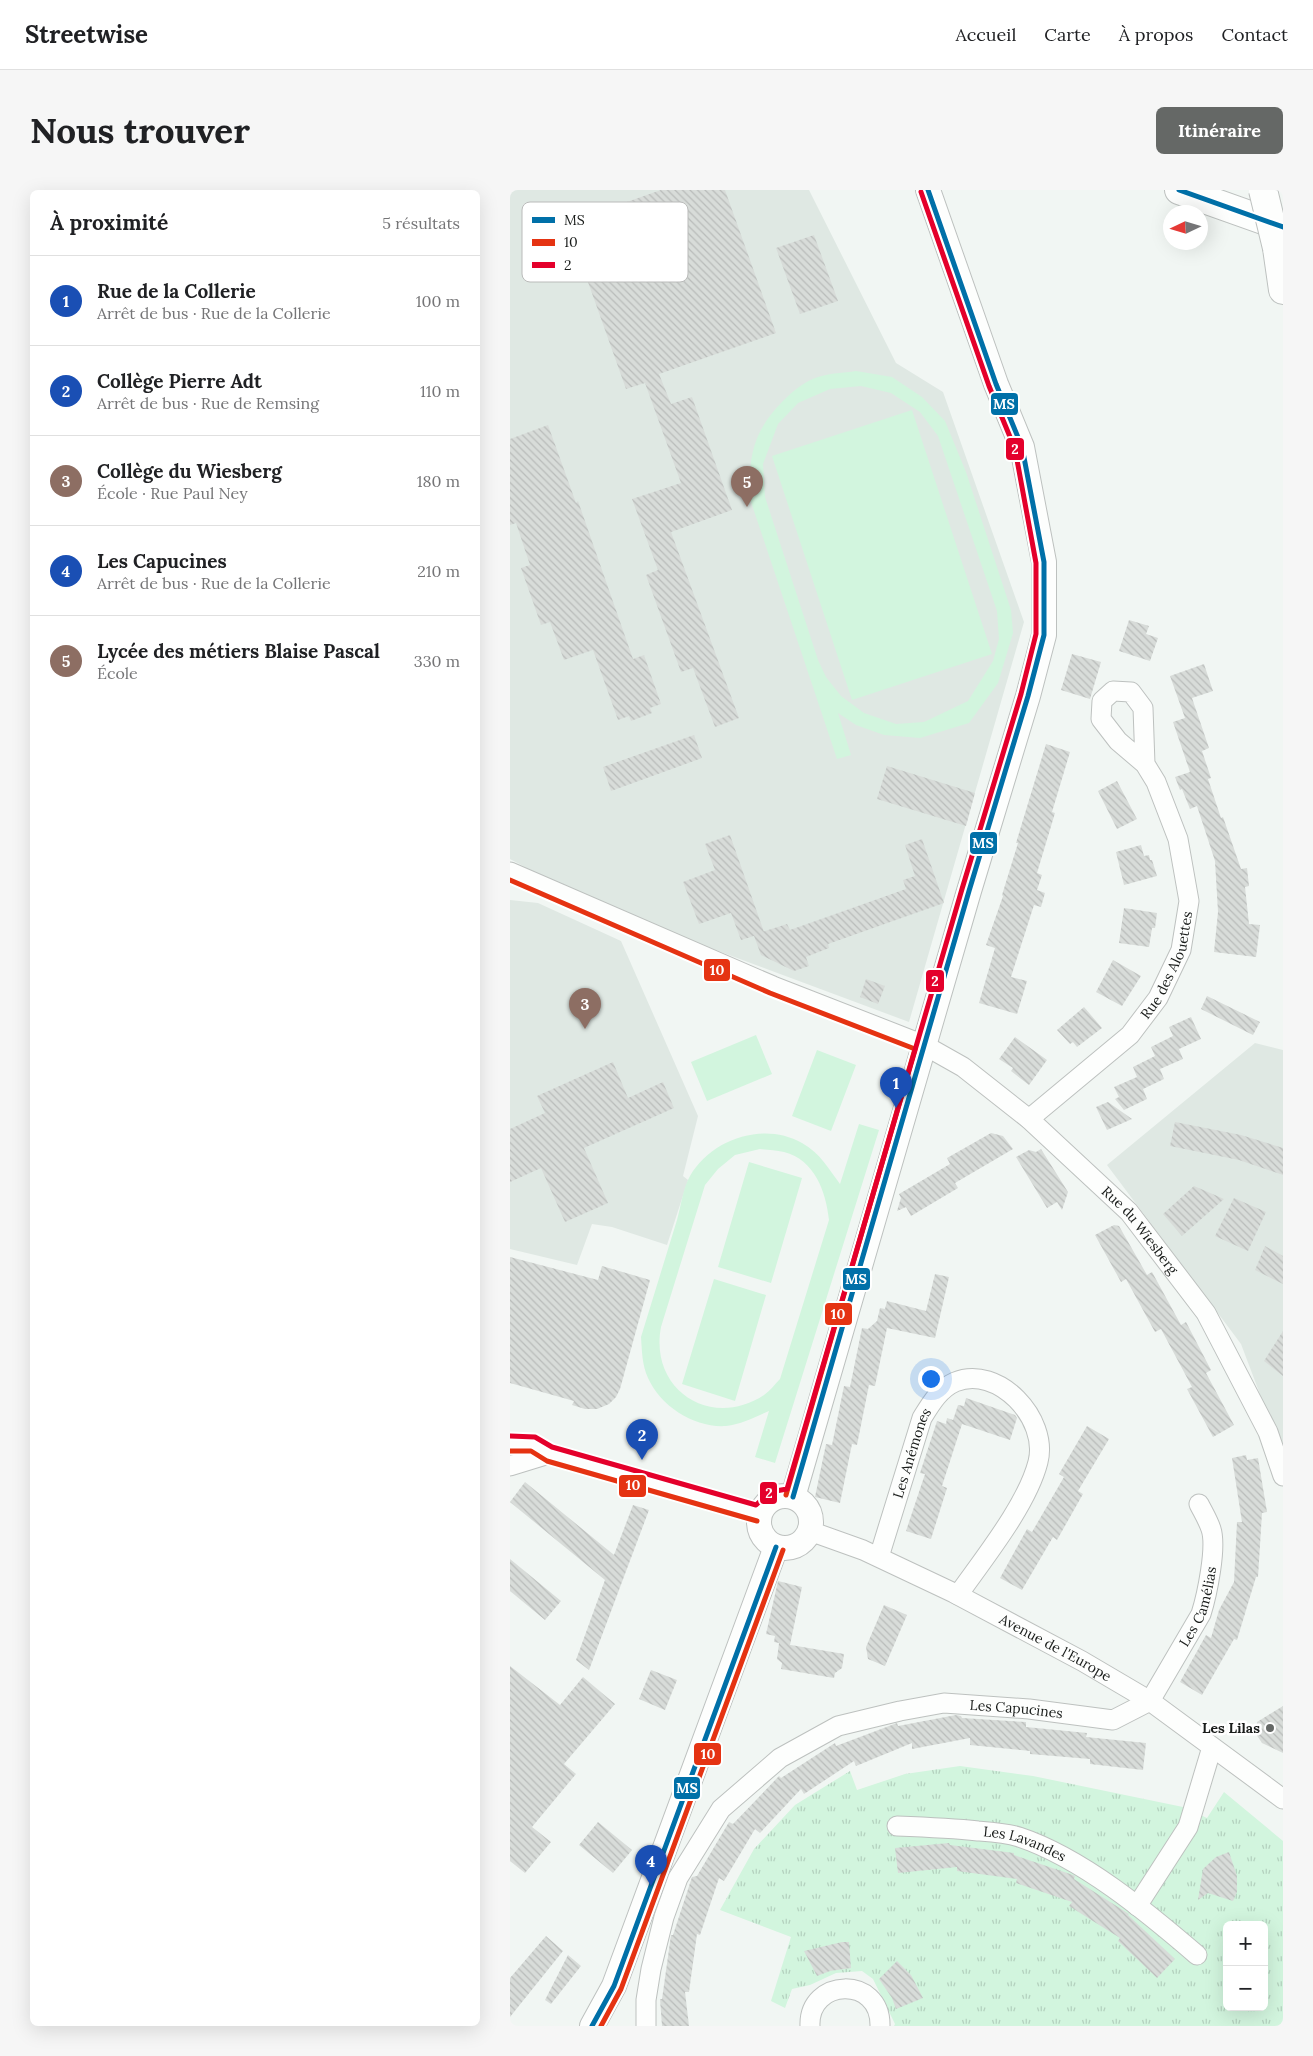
<!DOCTYPE html>
<html lang="fr">
<head>
<meta charset="utf-8">
<style>
	:root { --surface:#fff; --page:#f6f6f6; --text:#202124; --muted:#757577; --line:#e0e0e0; --accent:#656866 }
	body { margin:0; font-family:Lora,serif; background:var(--page); color:var(--text) }
	.controls { position:absolute; right:15px; bottom:15px; display:grid; overflow:hidden; border-radius:8px; box-shadow:0 5px 20px #0002 }
	.controls button { width:45px; height:45px; display:grid; place-items:center; padding:0; border:0; border-bottom:1px solid var(--line); background:var(--surface); color:var(--text); font:25px sans-serif }
	.compass { position:absolute; left:653px; top:15px; width:45px; height:45px; border-radius:50%; background:var(--surface); box-shadow:0 5px 20px #0002; rotate:266deg }
	.you { position:absolute; left:420px; top:1188px; width:18px; height:18px; margin:-12px; border:4px solid #fff; border-radius:50%; background:#1a73e8; box-shadow:0 0 0 8px #1a73e833 }
	.badge { display:grid; place-items:center; width:32px; height:32px; border-radius:50%; background:var(--accent); color:#fff; font-size:16px; font-weight:700 }
	.pin { position:absolute; translate:-50% -41px; filter:drop-shadow(0 1px 2px #0008) }
	.pin::after { content:''; position:absolute; top:26px; width:18px; height:15px; background:inherit; clip-path:polygon(0 0,100% 0,50% 100%) }
	.list { margin:0; padding:0; list-style:none }
	h2 { display:flex; justify-content:space-between; align-items:center; height:65px; margin:0; padding:0 20px; font-size:21px }
	h2 small { font-size:16px; font-weight:400; color:var(--muted) }
	.list li { display:grid; grid-template-columns:32px 1fr auto; gap:15px; align-items:center; box-sizing:border-box; height:90px; padding:0 20px; border-top:1px solid var(--line) }
	.list b { display:block; font-size:19px; white-space:nowrap }
	.list p { margin:0; font-size:16px; white-space:nowrap; color:var(--muted) }
	.list em { font-size:16px; font-style:normal; color:var(--muted) }
	.map { position:relative; flex:none; width:773px; height:1836px; overflow:hidden; border-radius:8px }
	header { display:flex; align-items:center; gap:30px; box-sizing:border-box; height:70px; padding:0 25px; background:var(--surface); border-bottom:1px solid var(--line) }
	header strong { font-size:24px }
	nav { display:flex; gap:28px; margin-inline-start:auto; font-size:18px }
	.intro { display:flex; align-items:center; justify-content:space-between; box-sizing:border-box; height:120px; padding:0 30px }
	h1 { margin:0; font-size:35px }
	.button { padding:12px 22px; border-radius:8px; background:var(--accent); color:#fff; font-size:18px; font-weight:700 }
	main { display:flex; gap:30px; padding:0 30px }
	aside { flex:1; background:var(--surface); border-radius:8px; box-shadow:0 5px 20px #0002 }
	.map>svg:first-child { display:block }
	.built { fill:#dfe8e3 }
	.grass { fill:url(#grass-tufts); fill-rule:evenodd }
	.pitch { fill:#d2f5de; fill-rule:evenodd }
	.building { fill:url(#building-back-hatch) }
	.lines { fill:none; stroke-linecap:round; stroke-linejoin:round }
	.minor-casing { stroke:#bdc1bf; stroke-width:21 }
	.tertiary-casing { stroke:#bdc1bf; stroke-width:26 }
	.trunk-casing { stroke:#bdc1bf; stroke-width:30 }
	.motorway-casing { stroke:#bdc1bf; stroke-width:30 }
	.minor { stroke:#fdfefd; stroke-width:19 }
	.tertiary { stroke:#fdfefd; stroke-width:24 }
	.trunk { stroke:#fdfefd; stroke-width:28 }
	.motorway { stroke:#fdfefd; stroke-width:28 }
	.motorway-bridge-casing { stroke:#bdc1bf; stroke-width:30; stroke-linecap:butt }
	.motorway-bridge { stroke:#fdfefd; stroke-width:28 }
	.bus-1-casing { stroke:#fff; stroke-width:9 }
	.bus-2-casing { stroke:#fff; stroke-width:9 }
	.bus-3-casing { stroke:#fff; stroke-width:9 }
	.bus-1 { stroke:#0070a8; stroke-width:5 }
	.bus-2 { stroke:#e53312; stroke-width:5 }
	.bus-3 { stroke:#e4002b; stroke-width:5 }
	.poi-dot { fill:#656866; stroke:#fff; stroke-width:2 }
	.labels { text-anchor:middle; stroke-width:5; stroke-linejoin:round; paint-order:stroke }
	.street-label { font-size:14px; fill:#191c1a; stroke:#fff }
	.poi-label { font-size:14px; font-weight:bold; fill:#191c1a; stroke:#fff; text-anchor:end }
	.key { fill:#fff; stroke:#babbba; stroke-width:1 }
	.key-label { font-size:14px; fill:#191c1a }
	.line-badge { stroke:#fff; stroke-width:2 }
	.badge-label { font-size:14px; text-anchor:middle; font-weight:bold; fill:#fff }
</style>
</head>
<body>
<header>
<strong>Streetwise</strong>
<nav><a>Accueil</a><a>Carte</a><a>À propos</a><a>Contact</a></nav>
</header>
<div class="intro"><h1>Nous trouver</h1><a class="button">Itinéraire</a></div>
<main>
<aside>
<h2>À proximité<small>5 résultats</small></h2>
<ul class="list">
<li><span class="badge" style="background:#1a4fb4">1</span><div><b>Rue de la Collerie</b><p>Arrêt de bus · Rue de la Collerie</p></div><em>100 m</em></li>
<li><span class="badge" style="background:#1a4fb4">2</span><div><b>Collège Pierre Adt</b><p>Arrêt de bus · Rue de Remsing</p></div><em>110 m</em></li>
<li><span class="badge" style="background:#8d6e63">3</span><div><b>Collège du Wiesberg</b><p>École · Rue Paul Ney</p></div><em>180 m</em></li>
<li><span class="badge" style="background:#1a4fb4">4</span><div><b>Les Capucines</b><p>Arrêt de bus · Rue de la Collerie</p></div><em>210 m</em></li>
<li><span class="badge" style="background:#8d6e63">5</span><div><b>Lycée des métiers Blaise Pascal</b><p>École</p></div><em>330 m</em></li>
</ul>
</aside>
<div class="map">
<svg width="773" height="1836" viewBox="0 0 773 1836">
	<defs>
		<pattern id="grass-tufts" width="24" height="20" patternUnits="userSpaceOnUse" patternTransform="scale(1.25)"><rect width="24" height="20" fill="#d2f5de"/><path d="M3 7l-1-3M5 7V3M7 7l1-3M15 17l-1-3M17 17v-4M19 17l1-3" fill="none" stroke="#b4d1be"/></pattern>
		<pattern id="building-back-hatch" width="6" height="6" patternUnits="userSpaceOnUse" patternTransform="scale(1.25)"><rect width="6" height="6" fill="#d8dcd9"/><path d="M-1 5l2 2M0 0l6 6M5-1l2 2" fill="none" stroke="#b9bcba"/></pattern>
	</defs>
	<rect width="100%" height="100%" fill="#f1f6f3"/>
	<path class="built" d="M0,0h299l87,173 47,29 81,230 -115,400 -309,-115 -90,-48z
		M0,710l28,3 83,38 77,175 -15,60 5,4 -21,65 -55,-18 -20,-3 -15,41 -67,-16z
		M745,853l28,7v405l-42,-111 -134,-179z"/>
	<path class="grass" d="M450,1576l73,10 150,31 24,11 17,-26 59,49v185h-389l1,-2 -22,-45 -11,-8 -26,2 -26,12 -18,4 -7,19 -14,-7 20,-64 -71,-27 34,-61 41,-44 55,-34 7,19 48,-16zM717,1735h37v82h-37z"/>
	<path class="pitch" d="M346,181l36,6 30,20 23,24 21,51 45,138 2,23 -15,50 -29,40 -49,15 -36,-3 -28,-10 -18,-12 13,42 -14,4 -87,-260c-2,-42 3,-68 33,-98 10,-10 22,-20 35,-24 12,-4 26,-4 38,-6zM351,196l30,7 29,19 18,24 59,175 2,28 -6,22 -25,40 -44,21 -28,2 -32,-11 -23,-17 -15,-19 -8,-17 -53,-163 -2,-33 15,-40 20,-21 32,-14z
		M402,220l80,244 -140,46 -80,-244z
		M246,845l16,39 -65,27 -16,-39z
		M307,860l39,15 -25,66 -39,-15z
		M349,934l20,6 -104,333 -20,-6 14,-46c-14,6 -27,13 -43,15 -31,2 -65,-19 -78,-48 -6,-13 -6,-27 -7,-41 12,-39 24,-78 36,-117 4,-14 6,-32 13,-44 21,-37 74,-55 112,-33 19,11 26,25 38,41zM250,959c8,1 16,1 24,3 31,8 42,40 45,68l-49,159c-5,5 -10,12 -16,16 -53,35 -115,-5 -103,-68l44,-142 13,-16 17,-14z
		M239,972l53,16 -31,105 -53,-16z
		M204,1089l52,16 -31,106 -53,-17z"/>
	<path class="building" d="M151,0h64l51,143 -117,41 12,30 21,-7 40,113 -61,22 68,186 -24,9 -22,-59 -12,4 -35,-97 12,-5 -26,-71 49,-16 -36,-100 -19,6 -59,-166z
		M304,45l24,66 -38,13 -24,-66z
		M38,235l28,78 2,-2 55,158 11,-4 17,49 -11,4 2,5 -21,8 -2,-5 -11,4 -25,-70 -29,10 -14,-38 -9,3 -20,-57 9,-3 -14,-42 -6,2v-86z
		M619,430l20,6 -3,8 12,4 -8,23 -31,-10z
		M562,464l29,8 -11,37 -29,-9z
		M694,474l9,27 -21,7 17,50 -7,3 9,27 -3,1 13,39 2,-1 18,52 6,-1 2,18 -4,1 4,37 11,1 -4,32 -42,-5 4,-40 -3,-51 -18,-55 -7,3 -8,-20 -2,1 -5,-13 15,-5 -17,-50 12,-4 -15,-42z
		M184,545l8,23 -91,33 -8,-24z
		M536,554l24,8 -18,60 3,1 -18,60 5,2 -5,15 8,3 -4,14 -7,-2 -23,72 16,4 -10,33 -38,-11 16,-55 -9,-3 17,-49 -1,-1 16,-52h-2z
		M377,576l88,27 -9,33 -89,-27z
		M607,591l20,38 -20,10 -19,-38z
		M220,645l34,97 -5,1 28,-9 3,6 116,-41 -3,-9 12,-4 -10,-31 17,-6 22,64 -116,41 1,4 -23,9 3,9 -15,5 -33,-16 -7,-19 -13,4 -10,-27 -32,11 -16,-42 32,-12 -10,-26z
		M631,655l3,11 5,-1 1,5h2l5,16 -33,9 -8,-33z
		M614,718l33,5 -2,15h-3l-3,19 -30,-4z
		M603,770l28,16 -19,30 -26,-14z
		M356,789l19,7 -7,18 -18,-7z
		M697,806l53,26 -7,13 -52,-26z
		M574,817l18,21 -25,19 -4,-5 -3,2 -13,-14z
		M681,827l10,22 -22,10 4,10 -23,10 4,10 -21,10 4,10 -23,11 -9,-11 4,-2 -5,-10 23,-10 -4,-10 22,-11 -4,-9 22,-11 -4,-9z
		M505,847l32,23 -18,25 -18,-14 2,-3 -14,-9z
		M103,872l15,36 35,-16 11,26 -90,40 24,55 -43,19 -24,-54 -31,14v-53l35,-16 -8,-17z
		M598,912l24,17 -25,11 -11,-23z
		M665,932l66,13 42,13v27l-44,-15 -69,-14z
		M481,943l12,3 10,13 -58,34 3,5 -47,28 -5,-9 -9,4 4,-13 -2,-4 51,-30 -3,-6z
		M531,959l27,43 -6,18 -5,-8 -10,6 -31,-51 13,-7 7,2z
		M684,996l30,13 -42,37 -19,-22z
		M724,1008l32,14 -18,39 -33,-15z
		M604,1035l5,1 28,49 5,-3 29,53 5,-3 25,48 -5,3 28,52 -21,12 -26,-48 5,-2 -31,-58 -6,3 -29,-53 -5,3 -26,-47z
		M755,1056l18,10v28l-28,-14z
		M0,1067l88,23 4,-14 48,14 -30,109 -4,8 -7,7 -12,5h-12l-13,-4 2,-4 -64,-18z
		M425,1084l14,3 -14,61 -48,-10 -12,58 -6,-1 -12,60 -5,-1 -12,59 -25,-6 11,-53 6,1 12,-59 6,1 12,-59 6,1 9,-8 3,-13 5,1 2,-8 39,10z
		M773,1141v45l-19,-15z
		M456,1208l49,17 2,3 -7,22 -48,-16 -20,62 5,2 -16,51 -25,-8 19,-57 -5,-1 17,-52 9,3 1,-6 6,2 5,-15 6,1z
		M577,1236l22,13 -31,52 5,3 -26,46 -4,-3 -31,53 -22,-12 27,-49 5,3 32,-55 -5,-3z
		M736,1265l1,5 11,-2 9,54 -5,1 -4,64h-2l-19,63 -3,-1 -32,56 -22,-13 26,-47 5,3 8,-28 15,-28 3,-60h5l-10,-64z
		M15,1292l89,73 19,-50 16,5 -60,160 -13,-10 29,-80 -95,-78z
		M0,1369l51,42 -16,19 -35,-29z
		M268,1391l24,6 -12,58 -16,-3 1,-6 -9,-2z
		M374,1415l23,10 -22,51 -17,-7 -2,-12z
		M269,1453l65,11 -2,14 -7,5 -1,5 -53,-9 1,-6 -5,-4z
		M0,1476l50,39 23,-28 32,27 -51,60 12,10 -44,53 19,15 -26,31 -15,-12z
		M141,1480l26,10 -12,30 -26,-11z
		M773,1516v47l-21,-10 -6,-9 1,-12z
		M446,1525l5,1 1,2 64,4v5l61,6 -1,4 60,6 -3,27 -53,-6v-5l-60,-5v-3l-60,-6v-7l-58,11v-6l-56,23 -2,-5 -50,33 -3,-5 -41,44 -5,-4 -31,52 -5,-3 -19,57 -3,-1 -8,58h-4l4,34h-27l-2,-27h2l9,-64h2l19,-58 5,-1 32,-54 4,2 46,-48 2,2 54,-35 1,3 61,-23 1,3z
		M88,1632l34,28 -19,23 -34,-28z
		M439,1653l1,2 64,8v2l59,20 2,1 -1,3 55,35 -1,1 47,44 -18,19 -39,-37 2,-3 -51,-32 3,-4 -56,-19 1,-4 -60,-8v-4l-59,6 -3,-25z
		M719,1662l8,24v16l-4,9 -25,-8 -10,7 5,-31 13,-12z
		M36,1746l17,15 -53,66v-39z
		M332,1752h7l2,26 -21,3 -13,5 -13,-25z
		M58,1765l13,11 -30,38 -6,-4z
		M387,1771l14,14 12,23 -27,11 -4,-11 -13,-19z"/>
	<g class="lines">
		<g class="minor-casing">
			<g id="minor">
				<path id="s1" d="M0,682l263,114 151,59 39,22 66,52 100,93 77,101 62,119 15,44"/>
				<path id="s2" d="M519,929l101,-84 28,-37 23,-48 8,-49 -11,-62 -22,-57 -11,-18 -27,-23 -17,-22 1,-18 11,-10 18,1 12,16 2,56"/>
				<path d="M0,1253l23,1 16,10 210,60"/>
				<path d="M0,1276l39,-12"/>
				<path id="s3" d="M300,1341l53,19 91,43 128,68 68,40 133,98"/>
				<path id="s4" d="M369,1367l43,-139c8,-13 17,-29 33,-36 43,-18 94,37 83,80 -11,43 -54,96 -80,133"/>
				<path id="s5" d="M387,1636c27,1 54,2 81,5 13,1 28,2 41,6 63,21 128,75 178,118"/>
				<path d="M627,1716l51,-79 24,-80"/>
				<path id="s6" d="M136,1836v-26l5,-31 13,-52 14,-39 43,-69 59,-51 58,-32 62,-15 44,-8 85,6 84,11 37,-19 51,-87c6,-19 16,-67 10,-85 -3,-9 -8,-17 -12,-25"/>
				<path d="M300,1836c-2,-48 71,-51 70,0"/>
			</g>
		</g>
		<g class="tertiary-casing">
			<path id="tertiary" d="M249 1332a26 26 0 1 1 52 0a26 26 0 1 1-52 0Z
				M283,1307l176,-606 59,-195 16,-61v-73l-22,-115 -26,-63 -68,-194
				M82,1836l22,-40 162,-439"/>
		</g>
		<g class="trunk-casing">
			<path id="trunk" d="M669,0l104,37"/>
		</g>
		<g class="motorway-casing">
			<path id="motorway" d="M767,58l6,42"/>
		</g>
		<use href="#minor" class="minor"/>
		<use href="#tertiary" class="tertiary"/>
		<use href="#trunk" class="trunk"/>
		<use href="#motorway" class="motorway"/>
		<g class="motorway-bridge-casing">
			<path id="motorway-bridge" d="M753,0l14,58"/>
		</g>
		<use href="#motorway-bridge" class="motorway-bridge"/>
		<g class="bus-1-casing">
			<path id="bus-1" d="M669,0l104,37
				M283,1307l176,-606 59,-195 16,-61v-73l-22,-115 -26,-63 -68,-194
				M82,1836l22,-40 162,-439"/>
		</g>
		<g class="bus-2-casing">
			<path id="bus-2" d="M0,690l260,113 145,56 -129,446
				M0,1261h21l16,10 210,60
				M91,1836l20,-37 162,-439"/>
		</g>
		<g class="bus-3-casing">
			<path id="bus-3" d="M0,1246l25,1 17,10 204,58 14,-13 17,-3 175,-600 59,-195 15,-60v-71l-21,-114 -26,-63 -68,-194"/>
		</g>
		<use href="#bus-1" class="bus-1"/>
		<use href="#bus-2" class="bus-2"/>
		<use href="#bus-3" class="bus-3"/>
	</g>
	<circle class="poi-dot" cx="760" cy="1538" r="5"/>
	<g class="labels">
		<g class="street-label">
			<text dy="5" stroke="none"><textPath href="#s2" startOffset="212">Rue des Alouettes</textPath></text>
			<text dy="5" stroke="none"><textPath href="#s1" startOffset="735">Rue du Wiesberg</textPath></text>
			<text dy="5" stroke="none"><textPath href="#s4" startOffset="109">Les Anémones</textPath></text>
			<text dy="5" stroke="none"><textPath href="#s6" startOffset="805">Les Camélias</textPath></text>
			<text dy="5" stroke="none"><textPath href="#s3" startOffset="272">Avenue de l'Europe</textPath></text>
			<text dy="5" stroke="none"><textPath href="#s6" startOffset="559">Les Capucines</textPath></text>
			<text dy="5" stroke="none"><textPath href="#s5" startOffset="130">Les Lavandes</textPath></text>
		</g>
		<g class="poi-label">
			<text x="750" y="1543">Les Lilas</text>
		</g>
	</g>
	<rect x="12" y="12" width="166" height="80" rx="8" class="key"/>
	<rect x="22" y="27" width="23" height="6" fill="#0070a8"/>
	<rect x="22" y="49" width="23" height="7" fill="#e53312"/>
	<rect x="22" y="72" width="23" height="6" fill="#e4002b"/>
	<g class="key-label">
		<text x="54" y="35">MS</text>
		<text x="54" y="57">10</text>
		<text x="54" y="80">2</text>
	</g>
	<g class="line-badge">
		<rect x="480" y="202" width="29" height="24" rx="5" fill="#0070a8"/>
		<rect x="495" y="247" width="20" height="24" rx="5" fill="#e4002b"/>
		<rect x="459" y="641" width="29" height="24" rx="5" fill="#0070a8"/>
		<rect x="193" y="768" width="28" height="24" rx="5" fill="#e53312"/>
		<rect x="415" y="779" width="20" height="24" rx="5" fill="#e4002b"/>
		<rect x="332" y="1077" width="29" height="24" rx="5" fill="#0070a8"/>
		<rect x="314" y="1112" width="29" height="24" rx="5" fill="#e53312"/>
		<rect x="108" y="1284" width="29" height="24" rx="5" fill="#e53312"/>
		<rect x="249" y="1291" width="19" height="24" rx="5" fill="#e4002b"/>
		<rect x="183" y="1552" width="29" height="24" rx="5" fill="#e53312"/>
		<rect x="163" y="1586" width="28" height="24" rx="5" fill="#0070a8"/>
	</g>
	<g class="badge-label">
		<text x="494" y="219">MS</text>
		<text x="505" y="264">2</text>
		<text x="473" y="658">MS</text>
		<text x="207" y="785">10</text>
		<text x="425" y="796">2</text>
		<text x="346" y="1094">MS</text>
		<text x="328" y="1129">10</text>
		<text x="123" y="1300">10</text>
		<text x="259" y="1308">2</text>
		<text x="198" y="1569">10</text>
		<text x="177" y="1603">MS</text>
	</g>
</svg>
<div class="controls">
<button>+</button>
<button>−</button>
</div>
<svg class="compass" viewBox="-18 -18 36 36"><path d="M0-13l5 13h-10z" fill="#e53935"/><path d="M0 13l5-13h-10z" fill="#757577"/></svg>
<div class="you"></div>
<div class="pin badge" style="left:386px;top:918px;background:#1a4fb4">1</div>
<div class="pin badge" style="left:132px;top:1270px;background:#1a4fb4">2</div>
<div class="pin badge" style="left:75px;top:839px;background:#8d6e63">3</div>
<div class="pin badge" style="left:141px;top:1696px;background:#1a4fb4">4</div>
<div class="pin badge" style="left:237px;top:317px;background:#8d6e63">5</div>
</div>
</main>
</body>
</html>
